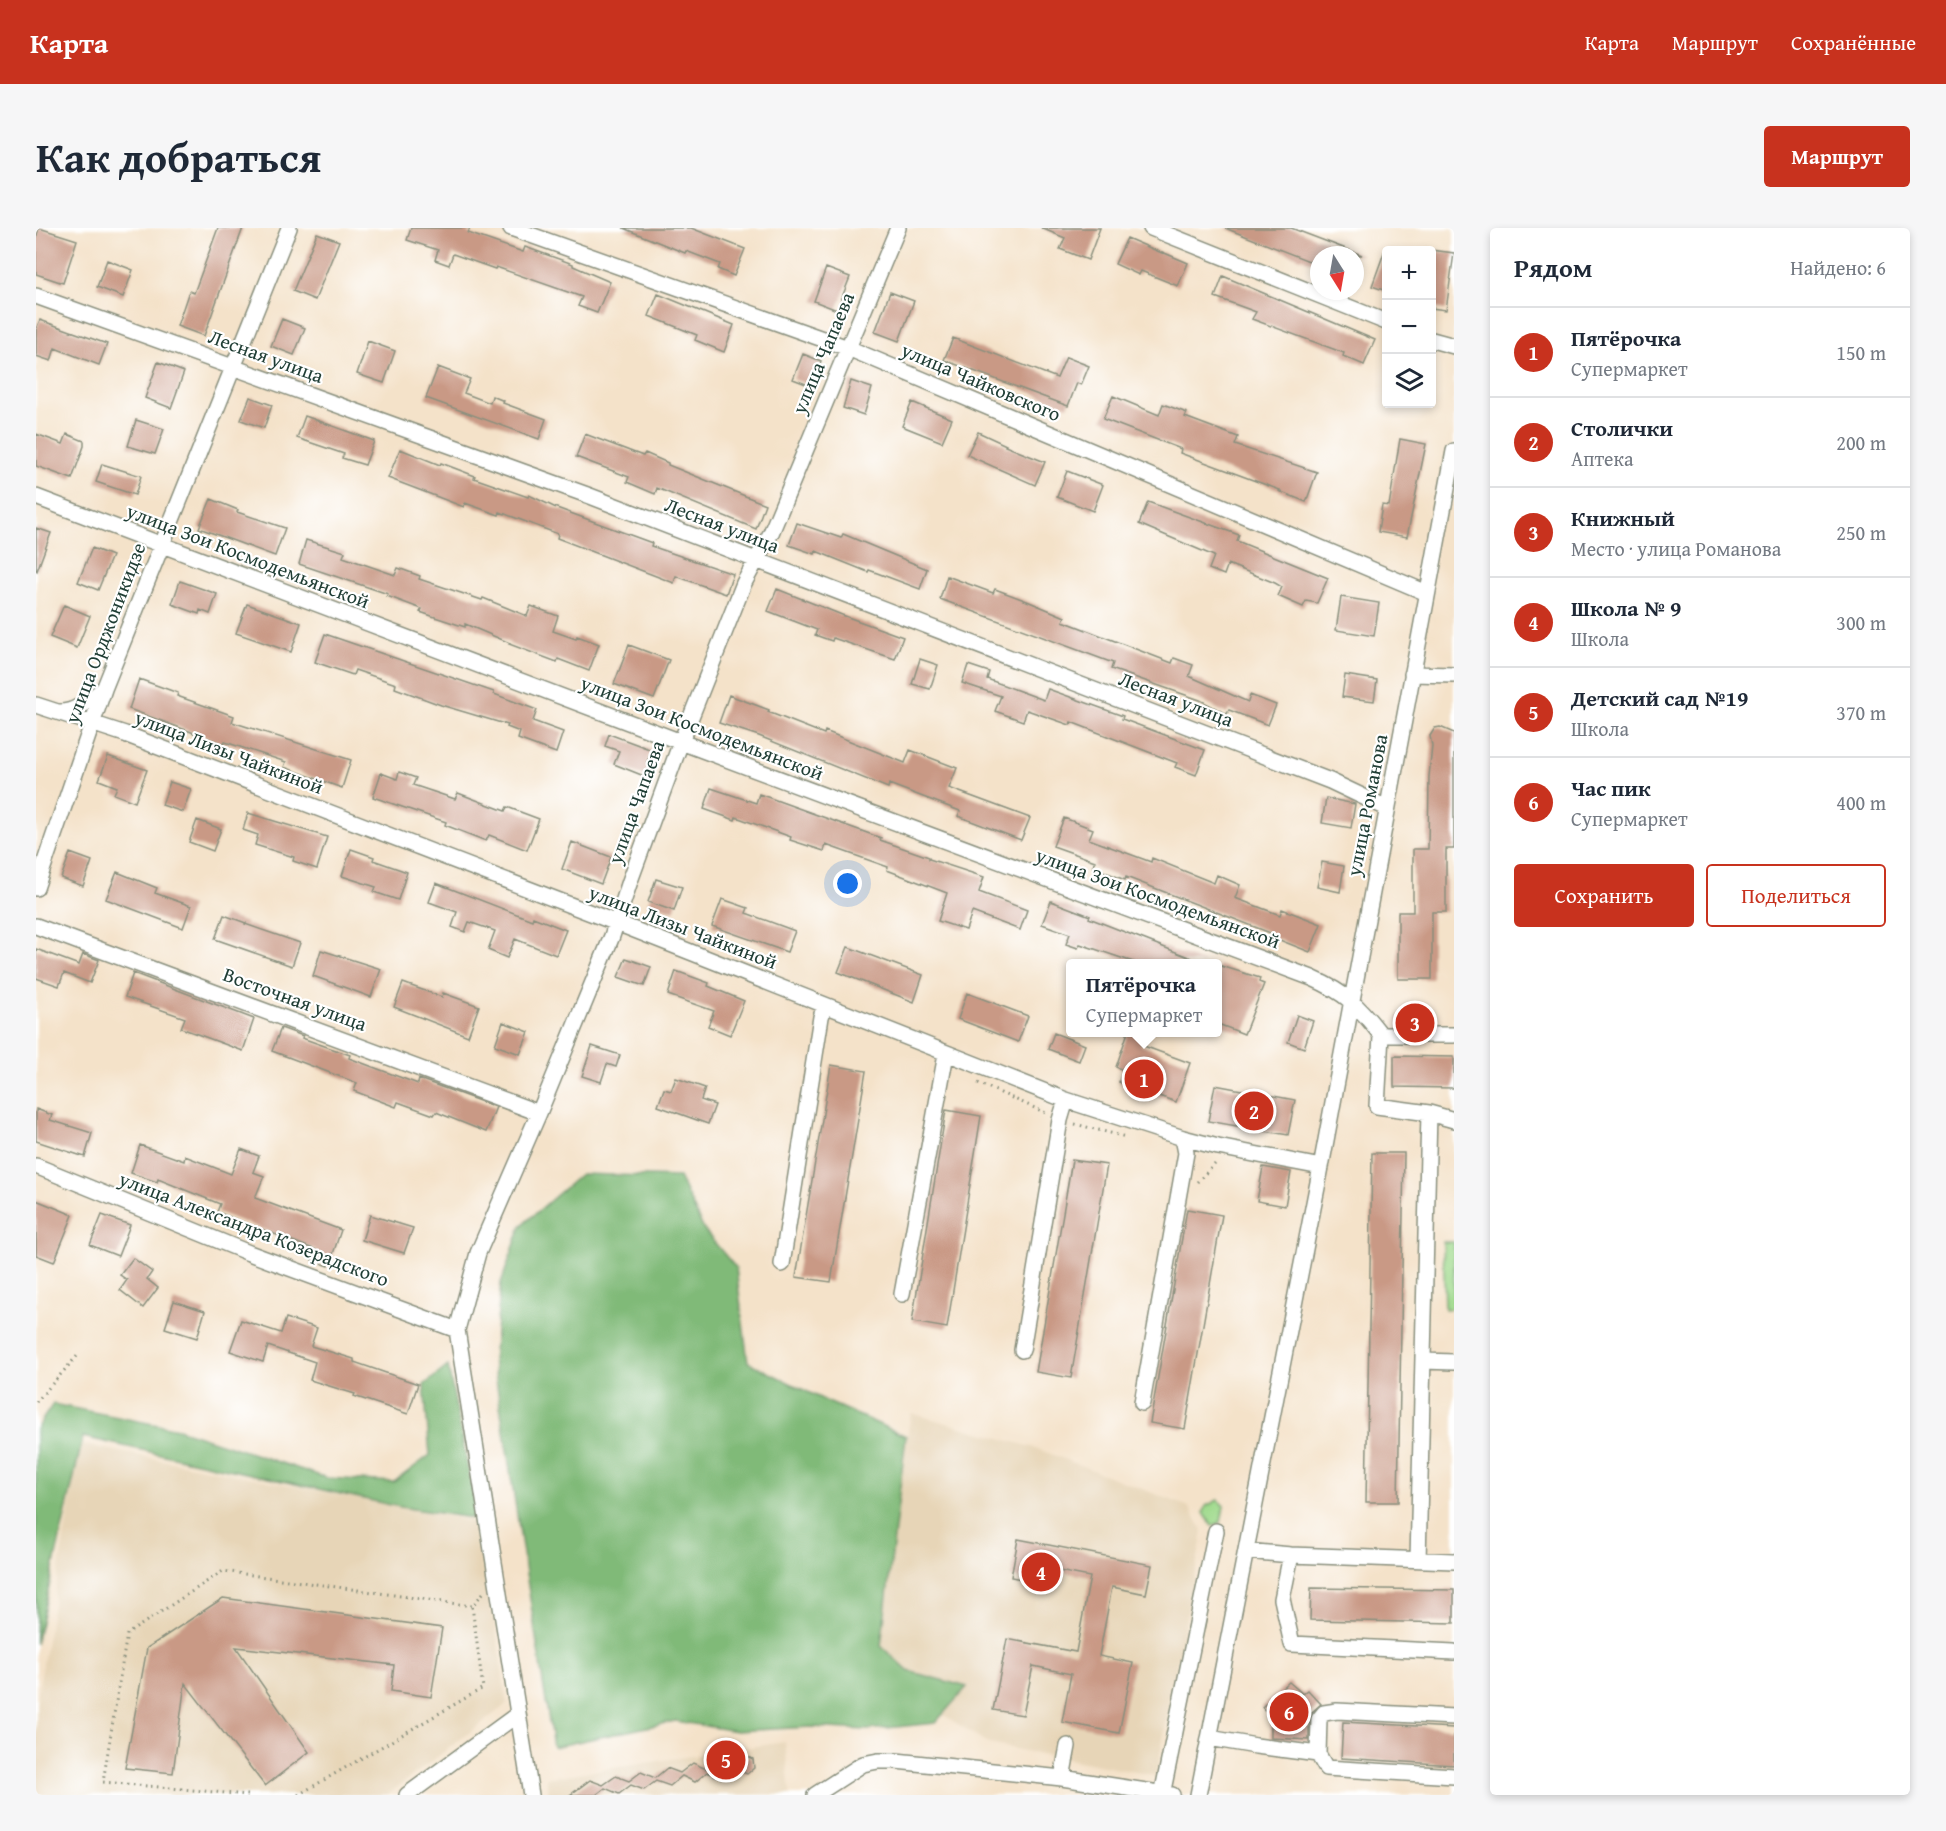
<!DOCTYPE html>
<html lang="ru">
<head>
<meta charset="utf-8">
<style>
	:root { --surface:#fff; --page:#f6f6f7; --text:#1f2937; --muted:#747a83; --line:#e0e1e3; --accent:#c8321e }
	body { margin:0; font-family:"Gentium Book Plus",serif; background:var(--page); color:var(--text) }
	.controls { position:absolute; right:18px; top:18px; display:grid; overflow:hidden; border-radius:6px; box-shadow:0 3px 9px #0003 }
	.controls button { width:54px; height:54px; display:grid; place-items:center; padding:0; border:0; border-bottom:2px solid var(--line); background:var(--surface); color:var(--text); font:30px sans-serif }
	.compass { position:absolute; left:1274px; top:18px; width:54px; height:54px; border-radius:50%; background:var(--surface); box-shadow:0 3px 9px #0003; rotate:169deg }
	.you { position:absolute; left:812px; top:656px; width:21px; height:21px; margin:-15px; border:4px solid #fff; border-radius:50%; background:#1a73e8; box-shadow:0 0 0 9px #1a73e833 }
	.badge { display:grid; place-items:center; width:39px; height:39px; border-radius:50%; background:var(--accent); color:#fff; font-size:20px; font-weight:700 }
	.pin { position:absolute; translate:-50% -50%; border:3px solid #fff; box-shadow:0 2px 6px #0006 }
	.popup { position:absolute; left:1030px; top:731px; width:156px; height:78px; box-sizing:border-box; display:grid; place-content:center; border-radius:6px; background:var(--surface); filter:drop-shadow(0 2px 4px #0005); font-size:20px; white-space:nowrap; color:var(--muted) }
	.popup b { font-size:22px; color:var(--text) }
	.popup::after { content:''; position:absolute; left:50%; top:100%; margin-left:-12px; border:12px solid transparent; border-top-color:var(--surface) }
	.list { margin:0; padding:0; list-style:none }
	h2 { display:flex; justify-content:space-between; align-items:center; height:78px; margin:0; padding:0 24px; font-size:26px }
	h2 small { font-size:20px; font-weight:400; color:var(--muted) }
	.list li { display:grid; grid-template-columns:39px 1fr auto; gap:18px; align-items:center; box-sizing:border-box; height:90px; padding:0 24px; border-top:2px solid var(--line) }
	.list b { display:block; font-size:22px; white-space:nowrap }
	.list p { margin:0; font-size:20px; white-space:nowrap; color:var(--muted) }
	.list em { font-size:20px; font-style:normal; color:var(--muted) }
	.actions { display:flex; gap:12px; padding:18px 24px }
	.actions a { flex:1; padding:14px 0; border:2px solid var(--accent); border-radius:6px; text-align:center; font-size:21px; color:var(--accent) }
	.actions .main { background:var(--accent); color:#fff }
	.icon { flex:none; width:33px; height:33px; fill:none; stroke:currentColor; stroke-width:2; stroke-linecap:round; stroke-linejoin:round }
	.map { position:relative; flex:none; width:1418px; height:1567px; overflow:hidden; border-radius:6px }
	header { display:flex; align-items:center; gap:36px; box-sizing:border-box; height:84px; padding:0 30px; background:var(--accent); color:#fff }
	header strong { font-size:28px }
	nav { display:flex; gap:33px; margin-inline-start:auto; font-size:21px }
	.intro { display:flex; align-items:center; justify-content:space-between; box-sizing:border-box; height:144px; padding:0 36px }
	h1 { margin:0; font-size:42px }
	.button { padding:15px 27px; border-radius:6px; background:var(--accent); color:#fff; font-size:21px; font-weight:700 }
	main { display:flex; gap:36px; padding:0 36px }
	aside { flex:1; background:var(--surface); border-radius:6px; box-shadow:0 3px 9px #0003 }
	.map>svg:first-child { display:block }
	.built { fill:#e7d5b7 }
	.green { fill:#a0da8d; stroke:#608c60; stroke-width:1.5 }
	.forest { fill:#80ba78; stroke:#507c56; stroke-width:1.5 }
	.building { fill:#c99985 }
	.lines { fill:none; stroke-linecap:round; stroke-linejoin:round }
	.minor-casing { stroke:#8a907e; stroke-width:18 }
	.path { stroke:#8a907e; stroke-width:3; stroke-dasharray:1.5 4.5; stroke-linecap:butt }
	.minor { stroke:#fff; stroke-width:15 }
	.labels { text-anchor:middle; stroke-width:4.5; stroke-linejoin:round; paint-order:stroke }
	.street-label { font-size:20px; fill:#1f3d34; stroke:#fff }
</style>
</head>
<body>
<header>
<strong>Карта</strong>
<nav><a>Карта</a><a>Маршрут</a><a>Сохранённые</a></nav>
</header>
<div class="intro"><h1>Как добраться</h1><a class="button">Маршрут</a></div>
<main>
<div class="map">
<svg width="1418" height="1567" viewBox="0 0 1418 1567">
	<rect width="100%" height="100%" fill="#fff"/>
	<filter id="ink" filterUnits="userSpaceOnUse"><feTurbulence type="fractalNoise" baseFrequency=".0167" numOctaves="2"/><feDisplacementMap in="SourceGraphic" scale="12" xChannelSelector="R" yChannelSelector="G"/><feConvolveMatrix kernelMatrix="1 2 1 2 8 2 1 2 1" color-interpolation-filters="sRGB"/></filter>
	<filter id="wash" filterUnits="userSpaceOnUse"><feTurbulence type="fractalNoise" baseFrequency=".008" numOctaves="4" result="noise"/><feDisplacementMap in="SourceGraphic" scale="24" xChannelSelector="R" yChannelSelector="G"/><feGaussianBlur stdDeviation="1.35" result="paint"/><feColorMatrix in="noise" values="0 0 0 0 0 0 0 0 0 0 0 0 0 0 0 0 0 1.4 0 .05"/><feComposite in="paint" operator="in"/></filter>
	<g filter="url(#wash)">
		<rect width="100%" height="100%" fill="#f4e2c9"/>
		<path class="built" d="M875,1185l124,35 154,59 14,24 -47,245 -167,-32 -118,-76z
			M44,1216l400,79 27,181 -120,91h-351v-90z
			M749,1514l5,53h-241l-3,-17z"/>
		<path class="green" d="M1407,1014h11v66l-9,1z
			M1182,1272l6,6 -3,16 -9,4 -8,-13 2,-7z"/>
		<path class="forest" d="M545,946l98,3 25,53 32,38 12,94 80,40 78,34 -25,210 27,25 59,16 -32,36 -68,7 -56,-3 -75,4 -61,-10 -122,26 -60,-387 8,-77 20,-57z
			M412,1138l30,153 -78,-12 -317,-70 -47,207v-215l17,-25 125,25 149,49 67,4 36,-27 -6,-70z"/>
		<g id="blocks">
			<path class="building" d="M3,0l38,12 -14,43 -27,-9v-36z
				M182,0h25l-39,108 -27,-10 12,-35 5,2z
				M375,0h59l-2,5 55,19 2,-5 48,17v2l37,16 -13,31 -19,-7 4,-9 -86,-30 -1,2 -42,-15 -4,11 -14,-5 3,-10 -31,-10z
				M587,0h68l54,21 -11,27 -16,-7 2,-5 -34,-13 -1,2z
				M1005,0h59l-12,32 -28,-11 5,-11z
				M1189,0h66l71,27h-43v10z
				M281,5l22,8 -24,59 -22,-9z
				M1091,10l35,15v-1l26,11 -10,23 -37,-15 -2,4 -24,-11z
				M1349,22h1v41l-14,-5z
				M1395,22l23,3 -8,57 -15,-2z
				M71,32l26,10 -10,27 -26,-10z
				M790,40l24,9 -13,33 -23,-9z
				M1187,48l152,64 -11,25 -21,-9 1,-3 -92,-34 4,-7 -41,-15z
				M854,64l24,9 -15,40 -24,-9z
				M622,66l76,31 -10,27 -29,-12 2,-5 -48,-19z
				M246,91l23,9 -11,27 -23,-9z
				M4,92l67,24 -8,21 -44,-17 -4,13 -15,-5v-27z
				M917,110l104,40 9,-21 23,9 -8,19 -4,-2 -9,23 -124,-46z
				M332,113l27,10 -11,32 -27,-9z
				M767,126l18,7 -10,25 -18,-7z
				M122,134l26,10 -13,36 -26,-10z
				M402,139l32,12 -6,14 26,10 2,-7 12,5 -1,2 43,16 -7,20 -113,-41z
				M815,153l21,7 -8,27 -21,-7z
				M1077,168l46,19 4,-11 24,9 -2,4 53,20 -3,8 82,27 -11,30 -27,-11 1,-1 -100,-37 1,-4 -78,-30z
				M214,169l22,8 -8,23 -23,-8z
				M876,174l40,17 -10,23 -40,-16z
				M269,188l69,25 -9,24 -23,-7 2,-4 -47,-16z
				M100,192l28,9 -9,25 -27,-8z
				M942,204l28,13 -1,1 40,16 -10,23 -68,-30z
				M0,206l27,10 4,-10 17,7v5l-12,33 -36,-13z
				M549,206l58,22 2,-3 23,10v2l97,39 -9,25 -99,-41 -2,6 -28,-12 2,-5 -53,-20z
				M1364,211l26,5 -19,93 -29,-5 4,-27 7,1z
				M364,221l40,16 1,-2 34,13 -1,2 54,19 1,-2 25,12 98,36 -1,3 82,28 -7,20 -50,-18 -2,7 -117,-45 1,-4 -58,-22 -1,3 -34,-12 -1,4 -76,-29z
				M66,236l39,12 -6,19 -39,-13z
				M1031,243l36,14 -10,26 -36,-14z
				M175,271l27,11 -1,2 48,16 -10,28 -76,-28z
				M1112,274l91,33 -2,6 91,37 -11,25 -11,-2 -3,6 -25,-11 4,-9 -7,-4 -47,-19 -4,11 -15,-6 5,-13 -75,-32z
				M761,295l44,15 2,-4 84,35 -7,20 -51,-19 -1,2 -52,-21 -1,3 -26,-9z
				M0,300l15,5 -14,38 -1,-1z
				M270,312l39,12 -2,5 52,18 3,-7 22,8 -1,3 63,21 1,-2 44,18 4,-10 27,10 -5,15 23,8 1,-3 22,8 -10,27 -31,-12 -1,3 -48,-18 1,-1 -45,-19v3l-45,-15 2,-3 -35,-13 1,-2 -89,-30z
				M56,320l20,8 -14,34 -20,-8z
				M911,348l46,17 2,-4 32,12 38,16 -2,4 109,42 2,-5 19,7 -4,11 59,26 2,-7 26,10 -8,20 -39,-15 -2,4 -27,-14 -89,-31 2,-6 -173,-64z
				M144,353l37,13 -7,20 -10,-4 -1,4 -27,-10z
				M741,361l65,26 61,22 -8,22 -62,-21 -1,3 -17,-6 2,-5 -49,-19z
				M1305,369l38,6 -5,33 -38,-6z
				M211,376l54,19 -10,29 -55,-19z
				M28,377l26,11 -13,32 -27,-11z
				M289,406l169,58v2l43,16 -4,11 30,11 -7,21 -38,-14 2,-7 -13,-5 1,-2 -67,-20 -46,-17 1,-4 -41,-14 -2,5 -38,-13z
				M593,417l40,15 -15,39 -40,-15z
				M884,431l18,6 -8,24 -18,-5z
				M932,437l21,7 -2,7 57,21 4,-11 75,27 -1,3 83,31 -9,25 -21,-8 2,-4 -106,-41 -1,3 -43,-15 -4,11 -28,-10 6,-15 -39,-13z
				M1309,447l32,5 -3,21 -32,-4z
				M103,451l39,14 -1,3 57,20 -2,6 119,38 -9,28 -58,-21 2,-5 -61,-20 -1,2 -95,-35z
				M693,467l40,15 -1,2 56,22 1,-3 80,32 5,-13 47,18 -8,20 81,30 -9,22 -63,-24 2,-5 -71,-27 -1,4 -129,-52 -40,-13z
				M1404,499l14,6v116h-8v63h-14v67h-34v-67h15v-63h15l1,-72 3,-31 -2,-10 5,-8z
				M573,506l43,16 -5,12 7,3 -5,13 -35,-14 5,-13 -14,-5z
				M72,528l39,14 -12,32 -21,-8 3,-7 -18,-7z
				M363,544l17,6 -3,7 42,14 3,-6 47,18 2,-4 32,12 -12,31 -38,-15 -3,6 -41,-16 1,-3 -73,-25 8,-24 16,6z
				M134,554l21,7 -8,23 -21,-7z
				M675,560l45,15 3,-9 122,44 -1,2 49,17v2l55,18 -5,15 48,18 -7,20 -48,-18 -6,18 -28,-9 9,-28 -60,-23 1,-3 -62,-22 -2,6 -34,-11 1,-3 -55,-20 -1,3 -31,-11z
				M1290,570l29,6 -4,24 -29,-5z
				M212,585l79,24 -10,32 -24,-8 1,-4 -39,-12 3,-10 -15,-5z
				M1028,590l29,11 -4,10 62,23 1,-4 62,25 3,-8 23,10 -5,13 45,17 2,-6 39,15 -11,28 -38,-15 1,-3 -147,-57 -1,3 -32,-13 2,-6 -42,-15z
				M161,592l24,9 -8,22 -24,-9z
				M536,614l39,15 -10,27 -39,-15z
				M315,621l23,8 -1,3 34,12 -9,28 -24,-8 2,-5 -34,-11z
				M34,625l22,8 -9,25 -22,-8z
				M1286,634l22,4 -4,26 -23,-5z
				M81,644l40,16 -2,5 36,13 -8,22 -77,-29z
				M620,651l26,8 -8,24 -26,-9z
				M400,655l96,37 1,-3 33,13 -10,25 -41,-16 -8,19 -19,-8 7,-19 -26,-9 -4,10 -13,-5 5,-15 -28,-10z
				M686,671l26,9 -2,5 49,18 -8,21 -75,-26z
				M1015,673l39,15 -1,2 115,45h-68l-56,-19 -2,4 -12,-4 4,-10 -28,-10z
				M188,687l22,8 -1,1 55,19 -8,23 -77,-27z
				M812,719l75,28 -9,27 -76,-30z
				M0,721l43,16 4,-11 16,6 -9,23 -26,-10 -5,13 -23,-8z
				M285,722l60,19 -10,28 -58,-21z
				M590,730l25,9 -7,19 -26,-9z
				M1182,737l42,13 -1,4 5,2 -20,50 -26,-10z
				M640,743l33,12 -1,3 36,15 -14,34 -22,-9 6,-15 -46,-16z
				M97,745l121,46 -11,32 -62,-23 4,-10 -60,-21z
				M367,755l39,14 1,-4 36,13 -11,30 -74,-29z
				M931,765l61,23 -10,26 -60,-23z
				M1261,787l16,6 -9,27 -16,-6z
				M1362,788h32l1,9h-32z
				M467,794l26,10 -9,22 -25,-9z
				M245,800l22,8 -1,2 48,17 -1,3 69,26 1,-5 77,28 -10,25 -50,-20 -2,3 -36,-13 -2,5 -42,-16 3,-8 -85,-32z
				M1092,804h17l-4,13 49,18 -14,39 -57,-20 4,-12 -7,-3z
				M1018,805l31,12 -6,16 -31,-12z
				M556,818l28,9 -4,12 -9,-3 -6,18 -19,-6z
				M1358,828l60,1v31l-60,-1z
				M795,837l35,6 -35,211 -35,-5z
				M640,850l29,10 -4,12 14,5 -7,19 -50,-18 6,-17 7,2z
				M1179,857l80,15 -7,35 -80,-14z
				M0,881l16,6 -2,5 42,13 -7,24 -49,-16z
				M910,882l35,6 -34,212 -35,-6z
				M104,917l44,16 1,-5 46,18 10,-25 18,7 -6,16 11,4 -9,22 86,32 -12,36 -17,-6 4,-10 -99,-38 3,-8 -62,-25 -1,3 -26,-9z
				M1336,925h32l-6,349h-32z
				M1036,932l35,5 -36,213 -35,-6z
				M1227,939l28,5 -6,34 -28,-5z
				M0,972l37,15 -19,47 -18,-7z
				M1151,981l35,6 -37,214 -35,-6z
				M66,987l28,10 -12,31 -28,-11z
				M334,987l43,13 -9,25 -42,-13z
				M97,1030l19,14 -5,7 11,9 -15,20 -23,-18 7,-10 -7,-5z
				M138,1073l31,10 -8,27 -32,-10z
				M250,1090l31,10 -6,18 43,13v3l64,22 -10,30 -54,-18 1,-2 -45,-14 5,-18 -47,-16 -5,16 -33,-11 11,-31 40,13z
				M982,1311l134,26 -6,29 -34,-7 -13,69 34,7 -14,70 -57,-11 9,-48 -38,-8 -10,49 -30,-5 14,-71 69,13 14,-75 -47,-9 -2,15 -30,-6z
				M1275,1360l143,2v33l-144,-3z
				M187,1370l219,30 -11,69 -40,-6 3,-26 -158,-18 73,105 -44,34 -80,-103 -12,90 -48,-5 22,-120z
				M1253,1454l14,12 5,-4 13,14 -18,16 6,2v18l-38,-2v-21l-9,-10z
				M1307,1494l111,6v37l-113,-7z
				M709,1527l8,4 1,9 -7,6 -14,-6 -12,10 -14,-6 -12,10 -13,-6 -12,10 -14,-5 -12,9 -13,-5 -12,9 -14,-6 -9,7h-26l20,-15 13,5 13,-9 13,5 12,-9 14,6 12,-10 13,5 13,-10 13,6 13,-10 13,6z"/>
		</g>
	</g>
	<g filter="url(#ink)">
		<use href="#blocks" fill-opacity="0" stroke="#8a907e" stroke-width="1.5"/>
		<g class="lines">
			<g class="minor-casing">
				<path id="minor" d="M475,0l337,120 579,245
					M1115,0l235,94
					M0,68l554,200 740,285 57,27
					M1396,112l22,6
					M0,269l645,245 631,236c34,15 47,28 69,57h73
					M1376,446l42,1
					M0,477l89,29 492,189 449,177 117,38 35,9 103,20
					M24,484c17,0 31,-14 44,-23
					M0,660l68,-199 185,-461
					M0,698l503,187
					M1345,807l-4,71 52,7 25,7
					M0,938l213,87 208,77
					M746,1036l39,-247 4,-12
					M866,1066l44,-240
					M986,1122l38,-230 6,-20
					M1387,1133l31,1
					M1106,1175l44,-250 -3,-15
					M1210,1323l45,4 163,6
					M1255,1327l-9,44 10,45 162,8
					M1382,1332l11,-447
					M1418,1489l-117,-6 -13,2 -5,6 -1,35 8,14 128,8
					M1173,1510l47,8 62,8
					M1026,1550l6,-32
					M371,1567l111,-81
					M495,1567l-74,-465 21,-77 61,-140 73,-177 18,-55 51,-139 63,-159 27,-50 127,-305
					M779,1567l48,-31 15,-3h18l166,17 110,17
					M1126,1567l54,-264
					M1162,1567l123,-628 133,-716"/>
			</g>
			<path class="path" d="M942,855l68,30
				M1039,896l51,13
				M1161,954l21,-21
				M0,1174l42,-47
				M212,1567l-145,-13 24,-148 96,-63 249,35
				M262,1567l185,-107 -11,-82 12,-14"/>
			<use href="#minor" class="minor"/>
		</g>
	</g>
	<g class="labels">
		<g class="street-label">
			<text transform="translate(787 125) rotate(-67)" y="7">улица Чапаева</text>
			<text transform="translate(230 128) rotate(20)" y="7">Лесная улица</text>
			<text transform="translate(945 154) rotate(23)" y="7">улица Чайковского</text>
			<text transform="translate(686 297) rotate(21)" y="7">Лесная улица</text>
			<text transform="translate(212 328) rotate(21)" y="7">улица Зои Космодемьянской</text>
			<text transform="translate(69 405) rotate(-69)" y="7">улица Орджоникидзе</text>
			<text transform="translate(1140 471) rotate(21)" y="7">Лесная улица</text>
			<text transform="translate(666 500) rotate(21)" y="7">улица Зои Космодемьянской</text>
			<text transform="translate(193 524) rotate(21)" y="7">улица Лизы Чайкиной</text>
			<text transform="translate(600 574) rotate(-70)" y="7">улица Чапаева</text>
			<text transform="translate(1331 577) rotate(-79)" y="7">улица Романова</text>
			<text transform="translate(1122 670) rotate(20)" y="7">улица Зои Космодемьянской</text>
			<text transform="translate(647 699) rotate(21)" y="7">улица Лизы Чайкиной</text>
			<text transform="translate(259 771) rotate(20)" y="7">Восточная улица</text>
			<text transform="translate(218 1001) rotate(21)" y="7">улица Александра Козерадского</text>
		</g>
	</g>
</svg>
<div class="controls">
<button>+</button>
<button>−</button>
<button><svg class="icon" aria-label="layers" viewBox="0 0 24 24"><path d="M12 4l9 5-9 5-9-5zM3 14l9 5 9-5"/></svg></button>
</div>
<svg class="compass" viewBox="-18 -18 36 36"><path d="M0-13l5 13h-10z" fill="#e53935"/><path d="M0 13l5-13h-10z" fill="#747a83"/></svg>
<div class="you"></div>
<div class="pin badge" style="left:1108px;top:851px">1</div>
<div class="popup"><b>Пятёрочка</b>Супермаркет</div>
<div class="pin badge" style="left:1218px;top:883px">2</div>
<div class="pin badge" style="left:1379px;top:795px">3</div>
<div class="pin badge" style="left:1005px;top:1344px">4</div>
<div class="pin badge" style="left:690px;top:1532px">5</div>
<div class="pin badge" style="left:1253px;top:1484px">6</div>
</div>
<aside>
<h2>Рядом<small>Найдено: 6</small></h2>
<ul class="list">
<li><span class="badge">1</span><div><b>Пятёрочка</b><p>Супермаркет</p></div><em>150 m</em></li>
<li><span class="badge">2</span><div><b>Столички</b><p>Аптека</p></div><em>200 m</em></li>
<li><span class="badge">3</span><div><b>Книжный</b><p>Место · улица Романова</p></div><em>250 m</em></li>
<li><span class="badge">4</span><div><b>Школа № 9</b><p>Школа</p></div><em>300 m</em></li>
<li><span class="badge">5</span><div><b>Детский сад №19</b><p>Школа</p></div><em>370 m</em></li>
<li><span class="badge">6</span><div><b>Час пик</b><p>Супермаркет</p></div><em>400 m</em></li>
</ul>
<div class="actions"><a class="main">Сохранить</a><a>Поделиться</a></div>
</aside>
</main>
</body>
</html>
